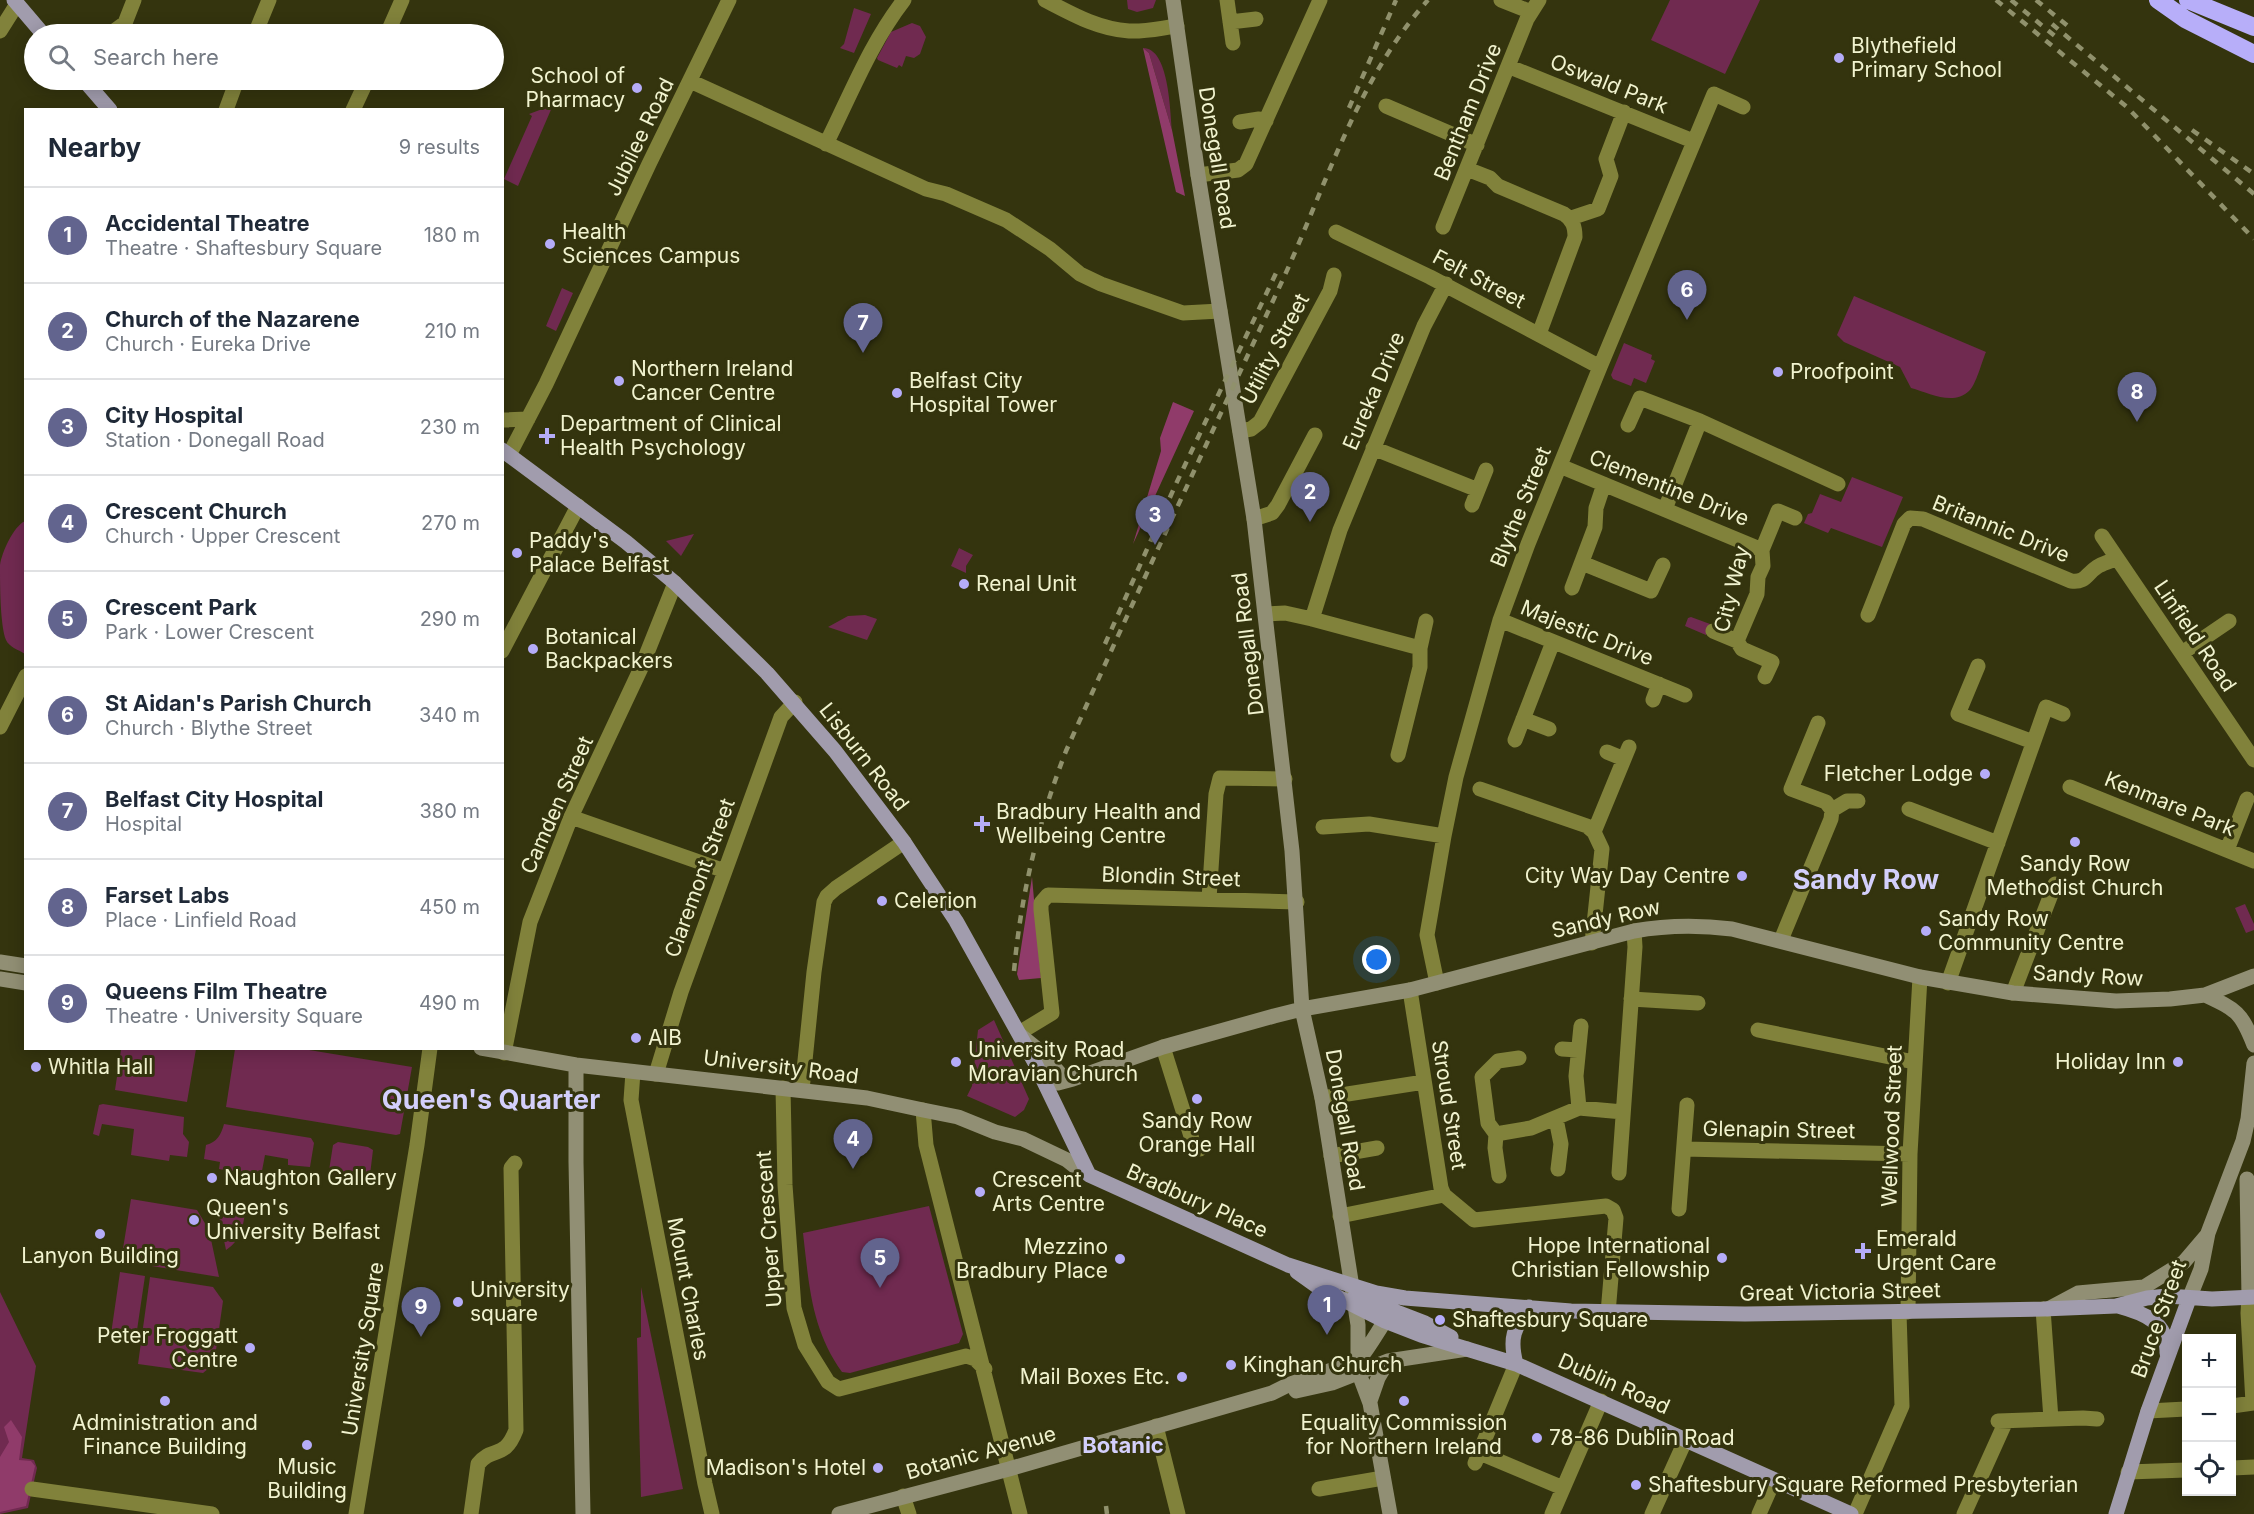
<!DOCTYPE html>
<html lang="en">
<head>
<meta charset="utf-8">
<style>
	:root { --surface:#fff; --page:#f6f6f7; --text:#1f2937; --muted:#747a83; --line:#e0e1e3; --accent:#62648e }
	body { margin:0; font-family:Inter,sans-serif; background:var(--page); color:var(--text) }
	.controls { position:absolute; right:18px; bottom:18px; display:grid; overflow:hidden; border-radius:0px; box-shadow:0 3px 15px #0003 }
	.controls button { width:54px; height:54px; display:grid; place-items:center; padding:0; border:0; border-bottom:2px solid var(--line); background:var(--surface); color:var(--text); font:30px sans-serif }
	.you { position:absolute; left:1377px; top:960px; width:21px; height:21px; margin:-15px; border:4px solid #fff; border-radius:50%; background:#1a73e8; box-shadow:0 0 0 9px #1a73e833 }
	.badge { display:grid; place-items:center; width:39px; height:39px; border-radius:50%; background:var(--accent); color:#fff; font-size:20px; font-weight:700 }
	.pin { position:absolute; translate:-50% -50px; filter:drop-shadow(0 2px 3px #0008) }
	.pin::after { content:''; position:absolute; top:32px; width:21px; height:18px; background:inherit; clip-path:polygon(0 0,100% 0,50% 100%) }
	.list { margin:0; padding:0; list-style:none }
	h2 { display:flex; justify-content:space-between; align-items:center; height:78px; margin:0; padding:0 24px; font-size:26px }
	h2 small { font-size:20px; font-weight:400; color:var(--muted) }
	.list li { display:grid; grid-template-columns:39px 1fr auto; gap:18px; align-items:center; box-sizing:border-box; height:96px; padding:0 24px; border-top:2px solid var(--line) }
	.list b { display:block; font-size:22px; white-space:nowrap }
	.list p { margin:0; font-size:20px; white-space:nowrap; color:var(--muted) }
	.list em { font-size:20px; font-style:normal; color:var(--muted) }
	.icon { flex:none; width:33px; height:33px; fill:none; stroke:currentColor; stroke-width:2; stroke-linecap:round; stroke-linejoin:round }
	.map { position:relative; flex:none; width:2254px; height:1514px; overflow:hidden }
	.search { position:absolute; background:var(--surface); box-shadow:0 3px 15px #0003; left:24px; top:24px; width:480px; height:66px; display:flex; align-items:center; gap:15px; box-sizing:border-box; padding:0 21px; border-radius:33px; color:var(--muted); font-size:22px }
	.panel { position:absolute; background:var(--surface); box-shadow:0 3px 15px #0003; left:24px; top:108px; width:480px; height:942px; border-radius:0px }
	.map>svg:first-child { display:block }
	.green { fill:#702a50 }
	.forest { fill:#903b6a }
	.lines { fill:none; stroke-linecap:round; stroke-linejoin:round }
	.street { stroke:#81823b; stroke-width:15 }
	.secondary { stroke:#918f74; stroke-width:15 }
	.primary { stroke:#a19cad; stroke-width:15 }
	.highway { stroke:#b7aef9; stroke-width:18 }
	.rail { stroke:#90916c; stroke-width:4.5; stroke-dasharray:8 8; stroke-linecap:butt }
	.poi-dot { fill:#b5acf8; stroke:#34340e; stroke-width:2 }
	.labels { text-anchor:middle; stroke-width:6; stroke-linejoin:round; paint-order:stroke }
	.poi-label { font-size:21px; fill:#f1f3cf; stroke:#34340e; text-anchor:start }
	.street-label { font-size:21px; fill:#f1f3cf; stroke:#34340e }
	.neighbourhood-label { font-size:22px; font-weight:bold; fill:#d3cffb; stroke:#34340e }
	.district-label { font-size:27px; font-weight:bold; fill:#d3cffb; stroke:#34340e }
</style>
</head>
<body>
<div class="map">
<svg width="2254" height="1514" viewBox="0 0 2254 1514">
	<rect width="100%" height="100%" fill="#34340e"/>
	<path class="green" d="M1127,0h29l-3,8 -16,4 -9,-3z
		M1670,0h90l-35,74 -74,-34z
		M854,8l17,6 -17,39 -14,-5 4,-4z
		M912,23l8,3 6,11 -6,17 -6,4 -8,-2 -4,11 -3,-2 -2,3 -19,-8 -1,-2 14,-26z
		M1143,48c26,0 27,62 29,82l-23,-77z
		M553,105l-35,81 -14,-7 28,-63 -3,-2z
		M562,288l11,5 -17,38 -10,-5z
		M1854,296l132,56c-4,9 -10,33 -17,39 -16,15 -40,2 -58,-3l-11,-21 -56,-25 -7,-7z
		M1624,343l28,12 -1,4 4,2 -9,22 -12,-5 -3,8 -18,-7 -2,-4z
		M1852,477l51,20 -21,50 -51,-19 -3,5 -24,-10 4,-9 4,-1 8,-19 21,8z
		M25,521l1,131 -1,2c-6,-4 -16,-7 -19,-14 -6,-15 -6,-57 -6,-75 2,-13 13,-38 25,-44z
		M694,534l-13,22 -15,-15z
		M959,548l14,7 -7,11v7l-15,-7z
		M865,615l12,4 -10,21 -39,-13 20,-11z
		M1691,617l19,7 -4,11 -21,-9 3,-8z
		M2245,904l9,20v6l-8,3 -11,-25z
		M994,1020l35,79 -5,11 -9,7 -48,-21 5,-10 6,-56z
		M116,1049h80l-9,53 -72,-12 6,-40z
		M235,1049h68l109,18 -12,67 -4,1 -170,-28z
		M103,1104l81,13 -1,17 6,8 -2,15 -17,-2 -1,6 -38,-6 3,-26 -32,-5 -3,12 -6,-2 6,-29z
		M224,1124l87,14 3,5 -4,24 -22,-2v-6l-23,-4 -4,21 -42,-7 1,-7 -16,-3 2,-14c11,-3 15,-10 18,-21z
		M338,1142l30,5 5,3 -4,33 -41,-6 5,-32z
		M131,1199l66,11 12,20 10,47 -98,-16z
		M216,1202l30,5c-3,18 -4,33 -20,43z
		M929,1206l34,128 -4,9 -109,30 -8,-1c-31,-43 -33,-88 -39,-139z
		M120,1272l25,4 -9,61 -25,-3z
		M150,1277l63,10 10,14 -9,63 -11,9 -65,-9z
		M641,1287l42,202 -42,8 -4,-159 4,-1z
		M0,1292l36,74 -14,92 12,2 3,8 -9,40 -28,6z"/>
	<path class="forest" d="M1143,48l6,5 23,77 13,66 -9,-4z
		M1173,402l21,9 -61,133 28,-93 -1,-13z
		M1032,877l9,101 -22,2 -2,-6z
		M11,1420l11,17 -3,23 12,1 4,5 -9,40 -26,6v-55l9,-15 -5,-15z"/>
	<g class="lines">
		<path class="street" d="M1045,0c27,14 53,29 84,31 16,1 32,-3 48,-5
			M1227,0l6,43
			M1501,0l30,12
			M1230,22l26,-3
			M0,31l17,-27
			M110,34l15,-11 9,-23
			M255,34l14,-34
			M387,34l15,-34
			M1510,67l183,74
			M690,81l236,108 20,5 60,26 44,29 30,25 21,10 82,29 37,-2
			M1386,106l91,39
			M226,110l11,-30
			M353,110l14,-30
			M1240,122l19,-3 7,2
			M826,144c25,-50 44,-100 78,-144
			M1467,169l23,9 8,8 66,28c9,6 11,13 11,23l-36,97
			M1198,175l40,-5 8,-6 74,-164
			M1571,218l27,-9 13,-33 -5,-17 18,-47
			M1443,227l84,-208 12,-19
			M1336,232l94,45 170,90
			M502,420l26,-1
			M1700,421l138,63
			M1628,425l12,-27 60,23 -35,88
			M1240,431l11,-2 9,-7 70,-131 4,-16
			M1373,448l105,42
			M509,455l37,-71 103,-220 80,-164
			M1560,466l202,84
			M1472,505l14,-35
			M1254,519l18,-6 6,-8 37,-70
			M2102,536l152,224
			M1582,563l69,28 12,-26
			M1572,588l23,-61 1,-19 8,-24
			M1266,614l19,-1 27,6 108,29
			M1868,615l36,-91 6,-6 13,1 148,62c15,2 15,-7 26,-14 6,-4 13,-5 20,-9
			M1312,619l28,-89 84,-204 22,-42
			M1500,620l185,75
			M1713,631l24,10
			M1737,641l20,-47 1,-17 5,-11 -1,-16 16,-39 17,7
			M1737,641l5,8 30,13 -7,15
			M502,651l76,-145
			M2182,653l47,-32
			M1978,666l-20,48 75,28
			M1653,700l6,-16
			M1523,719l26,10
			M1818,723l-27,66 35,13 6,8
			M0,727l26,-51
			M1515,740l38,-98
			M1607,752l17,7
			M1398,755l22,-88v-19l6,-27
			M2070,787l184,74
			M1480,789l107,37 7,6 8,17 -10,94
			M1909,809l89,34
			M1832,810l15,-9h11
			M571,817l154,54
			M1323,827l46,-3 75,12
			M1594,832l35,-85
			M2227,850l20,-51
			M1209,899l7,-105 4,-16 65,1
			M1781,940l50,-121 1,-9
			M1437,983l-10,-48 17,-99 12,-59 44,-157 28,-76 72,-177 114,-273 29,13
			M1948,983l98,-276 17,7
			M1410,990l31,198 3,7 30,25 132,-14 7,4 3,8 -8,95
			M2013,993l42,-109
			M1631,999l67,4
			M1758,1030l156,32
			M1019,1033l33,-20 -11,-103v-7l7,-8 249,7
			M1163,1047l32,102h5
			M1562,1049l16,1
			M504,1053l26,-131 41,-105 70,-149 34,-85
			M1519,1058l-21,3 -16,16 6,46 8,11 35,-6 48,-20 44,4
			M633,1072l-2,28 74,384 7,30
			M656,1074l25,-82 100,-275 14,-15
			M783,1088l2,97 9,123 11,37 23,37 11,7 127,-33 9,3 10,10
			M802,1090l12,-118 10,-70 3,-6 9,-8 68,-46
			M1322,1098l102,-16
			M1579,1108l-3,-32 5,-50
			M923,1110l3,35 94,369
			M1556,1119l5,25 -3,25
			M1496,1134l-1,14 4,28
			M1684,1149l226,5
			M1331,1156l46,-8
			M1619,1173l16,-226 -1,-16
			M1679,1209l8,-104
			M1340,1216l104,-21
			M2043,1309l8,110
			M1908,1312l2,-158 10,-177
			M2232,1406l21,-3 -5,-90 1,-16
			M2148,1411l38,-2
			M1998,1421l85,-3 14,1
			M1156,1426l22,88
			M1480,1453l83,35
			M1475,1463l41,-99
			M2232,1468l22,-1
			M2128,1472l58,-2
			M32,1489l180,25
			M1319,1489l64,-11
			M903,1496l6,18
			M356,1514l61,-369 13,-97
			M471,1514l7,-50c15,-19 26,-3 38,-34l-5,-262 4,-5
			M1552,1514l49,-113
			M1652,1514l34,-75
			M1759,1514l15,-34
			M1855,1514l47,-108 -3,-93
			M1964,1514l42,-93"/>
		<path class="secondary" d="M1173,0l25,175 56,344 38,332 10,158 20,89 36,227v46l12,32 20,111
			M0,962l26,4
			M0,979l26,4
			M2205,995c32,15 36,17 49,50
			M1020,1035l21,17 25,29
			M481,1048l95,17 291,33 56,12 35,7 37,15 28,7 44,21 14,11
			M576,1065v97l7,352
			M1045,1082l13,1 15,-4 90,-32 111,-31 28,-7 108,-19 224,-59c34,-6 65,-6 98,-2l188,48 93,16 103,8 54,-2 35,-4 49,-19
			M2247,1179l2,118
			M2189,1299l12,-30 7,-36 35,-92 5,-22 6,-56
			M2048,1309l30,-16 66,-6 40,-25 23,-27
			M1358,1361c13,-16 21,-32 33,-49
			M1296,1391l36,-8 56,-22 79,-12
			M1370,1401l8,-23 10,-17
			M839,1514l170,-45 263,-76 18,-9 68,-23"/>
		<path class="primary" d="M14,0l29,34
			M84,80l26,30
			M502,450l124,92 49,41 92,90 68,78 69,91 52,79 78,140 55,114 199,90 88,28 29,5 166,13 174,3 298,-5 73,-3 31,-8 20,-2 45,3 42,-2
			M1297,1272l21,15 67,34 36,14 95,29 335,150
			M1355,1296l70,27 26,14
			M2118,1306c26,7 50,16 49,47
			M1516,1364c-7,-26 -2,-36 13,-57
			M2116,1514l32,-103 41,-112"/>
		<path class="highway" d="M2158,0l27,19 69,35
			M2188,0l66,27"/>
		<path class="rail" d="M1996,0l131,107 127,132
			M2011,0l45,37
			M2036,0l33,27
			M2052,24l202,170
			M1349,108l47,-108
			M2192,130l62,44
			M1105,644l70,-158 102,-215
			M1014,971c7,-77 24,-148 52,-220 71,-159 145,-316 218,-474 43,-94 74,-199 144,-277
			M1106,1506l1,8"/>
	</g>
	<g class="poi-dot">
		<circle cx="1839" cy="58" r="6"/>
		<circle cx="637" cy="88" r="6"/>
		<circle cx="550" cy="244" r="6"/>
		<circle cx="1778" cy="372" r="6"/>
		<circle cx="619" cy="381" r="6"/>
		<circle cx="897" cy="393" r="6"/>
		<path d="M544 427h6v6h6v6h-6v6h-6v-6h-6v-6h6z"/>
		<circle cx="517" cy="553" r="6"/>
		<circle cx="964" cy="584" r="6"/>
		<circle cx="533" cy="649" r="6"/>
		<circle cx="1985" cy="774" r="6"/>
		<path d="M979 815h6v6h6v6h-6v6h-6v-6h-6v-6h6z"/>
		<circle cx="2075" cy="842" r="6"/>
		<circle cx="1742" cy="876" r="6"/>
		<circle cx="882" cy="901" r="6"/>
		<circle cx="1926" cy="931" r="6"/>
		<circle cx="636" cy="1038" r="6"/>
		<circle cx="956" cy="1062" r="6"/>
		<circle cx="2178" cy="1062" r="6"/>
		<circle cx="36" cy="1067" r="6"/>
		<circle cx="1197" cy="1099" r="6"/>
		<circle cx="212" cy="1178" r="6"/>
		<circle cx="980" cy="1192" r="6"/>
		<circle cx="194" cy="1220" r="6"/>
		<circle cx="100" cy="1234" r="6"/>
		<path d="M1860 1242h6v6h6v6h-6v6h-6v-6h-6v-6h6z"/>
		<circle cx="1722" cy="1258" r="6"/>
		<circle cx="1120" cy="1259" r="6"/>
		<circle cx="458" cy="1302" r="6"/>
		<circle cx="1440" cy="1320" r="6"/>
		<circle cx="250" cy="1348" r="6"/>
		<circle cx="1231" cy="1365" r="6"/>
		<circle cx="1182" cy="1377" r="6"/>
		<circle cx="165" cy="1401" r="6"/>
		<circle cx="1404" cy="1401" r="6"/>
		<circle cx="1537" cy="1438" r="6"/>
		<circle cx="307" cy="1445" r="6"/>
		<circle cx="878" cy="1468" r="6"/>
		<circle cx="1636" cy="1485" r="6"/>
	</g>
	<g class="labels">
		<g class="poi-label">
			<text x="1851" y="53">Blythefield<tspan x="1851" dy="24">Primary School</tspan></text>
			<text x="625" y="83" text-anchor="end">School of<tspan x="625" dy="24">Pharmacy</tspan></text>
			<text x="562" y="239">Health<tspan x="562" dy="24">Sciences Campus</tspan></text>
			<text x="631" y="376">Northern Ireland<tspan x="631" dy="24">Cancer Centre</tspan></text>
			<text x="1790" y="379">Proofpoint</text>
			<text x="909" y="388">Belfast City<tspan x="909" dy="24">Hospital Tower</tspan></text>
			<text x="560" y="431">Department of Clinical<tspan x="560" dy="24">Health Psychology</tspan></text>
			<text x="529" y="548">Paddy's<tspan x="529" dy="24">Palace Belfast</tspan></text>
			<text x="976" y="591">Renal Unit</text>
			<text x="545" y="644">Botanical<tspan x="545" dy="24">Backpackers</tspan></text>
			<text x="1973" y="781" text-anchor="end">Fletcher Lodge</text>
			<text x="996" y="819">Bradbury Health and<tspan x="996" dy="24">Wellbeing Centre</tspan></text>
			<text x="2075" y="871" text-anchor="middle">Sandy Row<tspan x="2075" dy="24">Methodist Church</tspan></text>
			<text x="1730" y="883" text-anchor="end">City Way Day Centre</text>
			<text x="894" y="908">Celerion</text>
			<text x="1938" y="926">Sandy Row<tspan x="1938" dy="24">Community Centre</tspan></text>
			<text x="648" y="1045">AIB</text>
			<text x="968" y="1057">University Road<tspan x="968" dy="24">Moravian Church</tspan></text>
			<text x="2166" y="1069" text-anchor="end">Holiday Inn</text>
			<text x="48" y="1074">Whitla Hall</text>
			<text x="1197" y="1128" text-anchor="middle">Sandy Row<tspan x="1197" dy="24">Orange Hall</tspan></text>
			<text x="224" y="1185">Naughton Gallery</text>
			<text x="992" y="1187">Crescent<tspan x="992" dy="24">Arts Centre</tspan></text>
			<text x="206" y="1215">Queen's<tspan x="206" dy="24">University Belfast</tspan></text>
			<text x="1876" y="1246">Emerald<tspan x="1876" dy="24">Urgent Care</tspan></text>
			<text x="1710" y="1253" text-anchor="end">Hope International<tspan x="1710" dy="24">Christian Fellowship</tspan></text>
			<text x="1108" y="1254" text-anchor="end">Mezzino<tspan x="1108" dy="24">Bradbury Place</tspan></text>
			<text x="100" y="1263" text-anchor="middle">Lanyon Building</text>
			<text x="470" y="1297">University<tspan x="470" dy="24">square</tspan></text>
			<text x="1452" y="1327">Shaftesbury Square</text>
			<text x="238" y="1343" text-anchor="end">Peter Froggatt<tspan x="238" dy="24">Centre</tspan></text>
			<text x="1243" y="1372">Kinghan Church</text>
			<text x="1170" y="1384" text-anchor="end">Mail Boxes Etc.</text>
			<text x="165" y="1430" text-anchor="middle">Administration and<tspan x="165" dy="24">Finance Building</tspan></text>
			<text x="1404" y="1430" text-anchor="middle">Equality Commission<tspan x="1404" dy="24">for Northern Ireland</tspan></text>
			<text x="1549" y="1445">78-86 Dublin Road</text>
			<text x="307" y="1474" text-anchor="middle">Music<tspan x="307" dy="24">Building</tspan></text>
			<text x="866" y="1475" text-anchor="end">Madison's Hotel</text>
			<text x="1648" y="1492">Shaftesbury Square Reformed Presbyterian</text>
		</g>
		<g class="street-label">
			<text transform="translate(1609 84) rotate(22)" y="7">Oswald Park</text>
			<text transform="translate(1468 112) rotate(-68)" y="7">Bentham Drive</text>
			<text transform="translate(640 137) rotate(-64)" y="7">Jubilee Road</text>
			<text transform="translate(1217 158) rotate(81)" y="7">Donegall Road</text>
			<text transform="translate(1479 279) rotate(28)" y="7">Felt Street</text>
			<text transform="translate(1275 349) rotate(-62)" y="7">Utility Street</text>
			<text transform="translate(1374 391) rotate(-67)" y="7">Eureka Drive</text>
			<text transform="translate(1669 488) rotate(22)" y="7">Clementine Drive</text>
			<text transform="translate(1521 507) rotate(-68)" y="7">Blythe Street</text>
			<text transform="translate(2001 529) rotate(22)" y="7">Britannic Drive</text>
			<text transform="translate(1732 589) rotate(-76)" y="7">City Way</text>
			<text transform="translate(1587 633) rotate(22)" y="7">Majestic Drive</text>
			<text transform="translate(2195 636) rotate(56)" y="7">Linfield Road</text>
			<text transform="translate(1248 644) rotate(-97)" y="7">Donegall Road</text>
			<text transform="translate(864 757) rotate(52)" y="7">Lisburn Road</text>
			<text transform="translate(2170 804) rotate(22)" y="7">Kenmare Park</text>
			<text transform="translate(557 805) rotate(-66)" y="7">Camden Street</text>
			<text transform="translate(1171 877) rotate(2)" y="7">Blondin Street</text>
			<text transform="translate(700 878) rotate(-70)" y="7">Claremont Street</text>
			<text transform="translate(1606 919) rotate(-13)" y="7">Sandy Row</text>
			<text transform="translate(2088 976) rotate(3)" y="7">Sandy Row</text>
			<text transform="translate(781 1067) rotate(7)" y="7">University Road</text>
			<text transform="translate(1449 1105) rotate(81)" y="7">Stroud Street</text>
			<text transform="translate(1345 1120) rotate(80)" y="7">Donegall Road</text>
			<text transform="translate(1892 1126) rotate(-88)" y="7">Wellwood Street</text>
			<text transform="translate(1779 1130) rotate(1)" y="7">Glenapin Street</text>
			<text transform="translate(1197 1201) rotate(24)" y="7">Bradbury Place</text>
			<text transform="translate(769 1229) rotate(-94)" y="7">Upper Crescent</text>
			<text transform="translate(688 1289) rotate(79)" y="7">Mount Charles</text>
			<text transform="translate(1840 1292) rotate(-1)" y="7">Great Victoria Street</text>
			<text transform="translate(2159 1319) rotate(-70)" y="7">Bruce Street</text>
			<text transform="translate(363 1349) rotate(-81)" y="7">University Square</text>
			<text transform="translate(1614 1384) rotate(24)" y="7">Dublin Road</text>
			<text transform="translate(981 1453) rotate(-15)" y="7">Botanic Avenue</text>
		</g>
		<g class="neighbourhood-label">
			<text x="1123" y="1453">Botanic</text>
		</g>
		<g class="district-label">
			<text x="1866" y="889">Sandy Row</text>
			<text x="491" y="1109">Queen's Quarter</text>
		</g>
	</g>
</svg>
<div class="controls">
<button>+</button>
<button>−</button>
<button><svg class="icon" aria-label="locate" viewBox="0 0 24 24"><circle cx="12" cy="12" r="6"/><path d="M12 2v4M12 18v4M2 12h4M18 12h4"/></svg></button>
</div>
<div class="you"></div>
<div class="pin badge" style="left:1327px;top:1335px">1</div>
<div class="pin badge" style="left:1310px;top:522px">2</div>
<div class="pin badge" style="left:1155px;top:545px">3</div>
<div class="pin badge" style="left:853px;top:1169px">4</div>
<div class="pin badge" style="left:880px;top:1288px">5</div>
<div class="pin badge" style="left:1687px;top:320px">6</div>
<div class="pin badge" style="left:863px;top:353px">7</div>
<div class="pin badge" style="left:2137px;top:422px">8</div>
<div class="pin badge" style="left:421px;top:1337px">9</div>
<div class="search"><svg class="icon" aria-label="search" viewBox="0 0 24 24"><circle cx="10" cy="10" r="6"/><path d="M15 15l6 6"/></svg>Search here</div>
<section class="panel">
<h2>Nearby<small>9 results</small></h2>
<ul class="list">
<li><span class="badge">1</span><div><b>Accidental Theatre</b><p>Theatre · Shaftesbury Square</p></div><em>180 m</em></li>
<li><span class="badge">2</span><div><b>Church of the Nazarene</b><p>Church · Eureka Drive</p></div><em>210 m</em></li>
<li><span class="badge">3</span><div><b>City Hospital</b><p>Station · Donegall Road</p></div><em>230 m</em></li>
<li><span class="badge">4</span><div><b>Crescent Church</b><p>Church · Upper Crescent</p></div><em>270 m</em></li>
<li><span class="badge">5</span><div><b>Crescent Park</b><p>Park · Lower Crescent</p></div><em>290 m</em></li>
<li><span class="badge">6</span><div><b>St Aidan's Parish Church</b><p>Church · Blythe Street</p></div><em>340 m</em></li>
<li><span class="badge">7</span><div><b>Belfast City Hospital</b><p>Hospital</p></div><em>380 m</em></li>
<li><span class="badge">8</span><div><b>Farset Labs</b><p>Place · Linfield Road</p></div><em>450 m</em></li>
<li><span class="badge">9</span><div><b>Queens Film Theatre</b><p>Theatre · University Square</p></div><em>490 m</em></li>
</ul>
</section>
</div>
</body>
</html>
